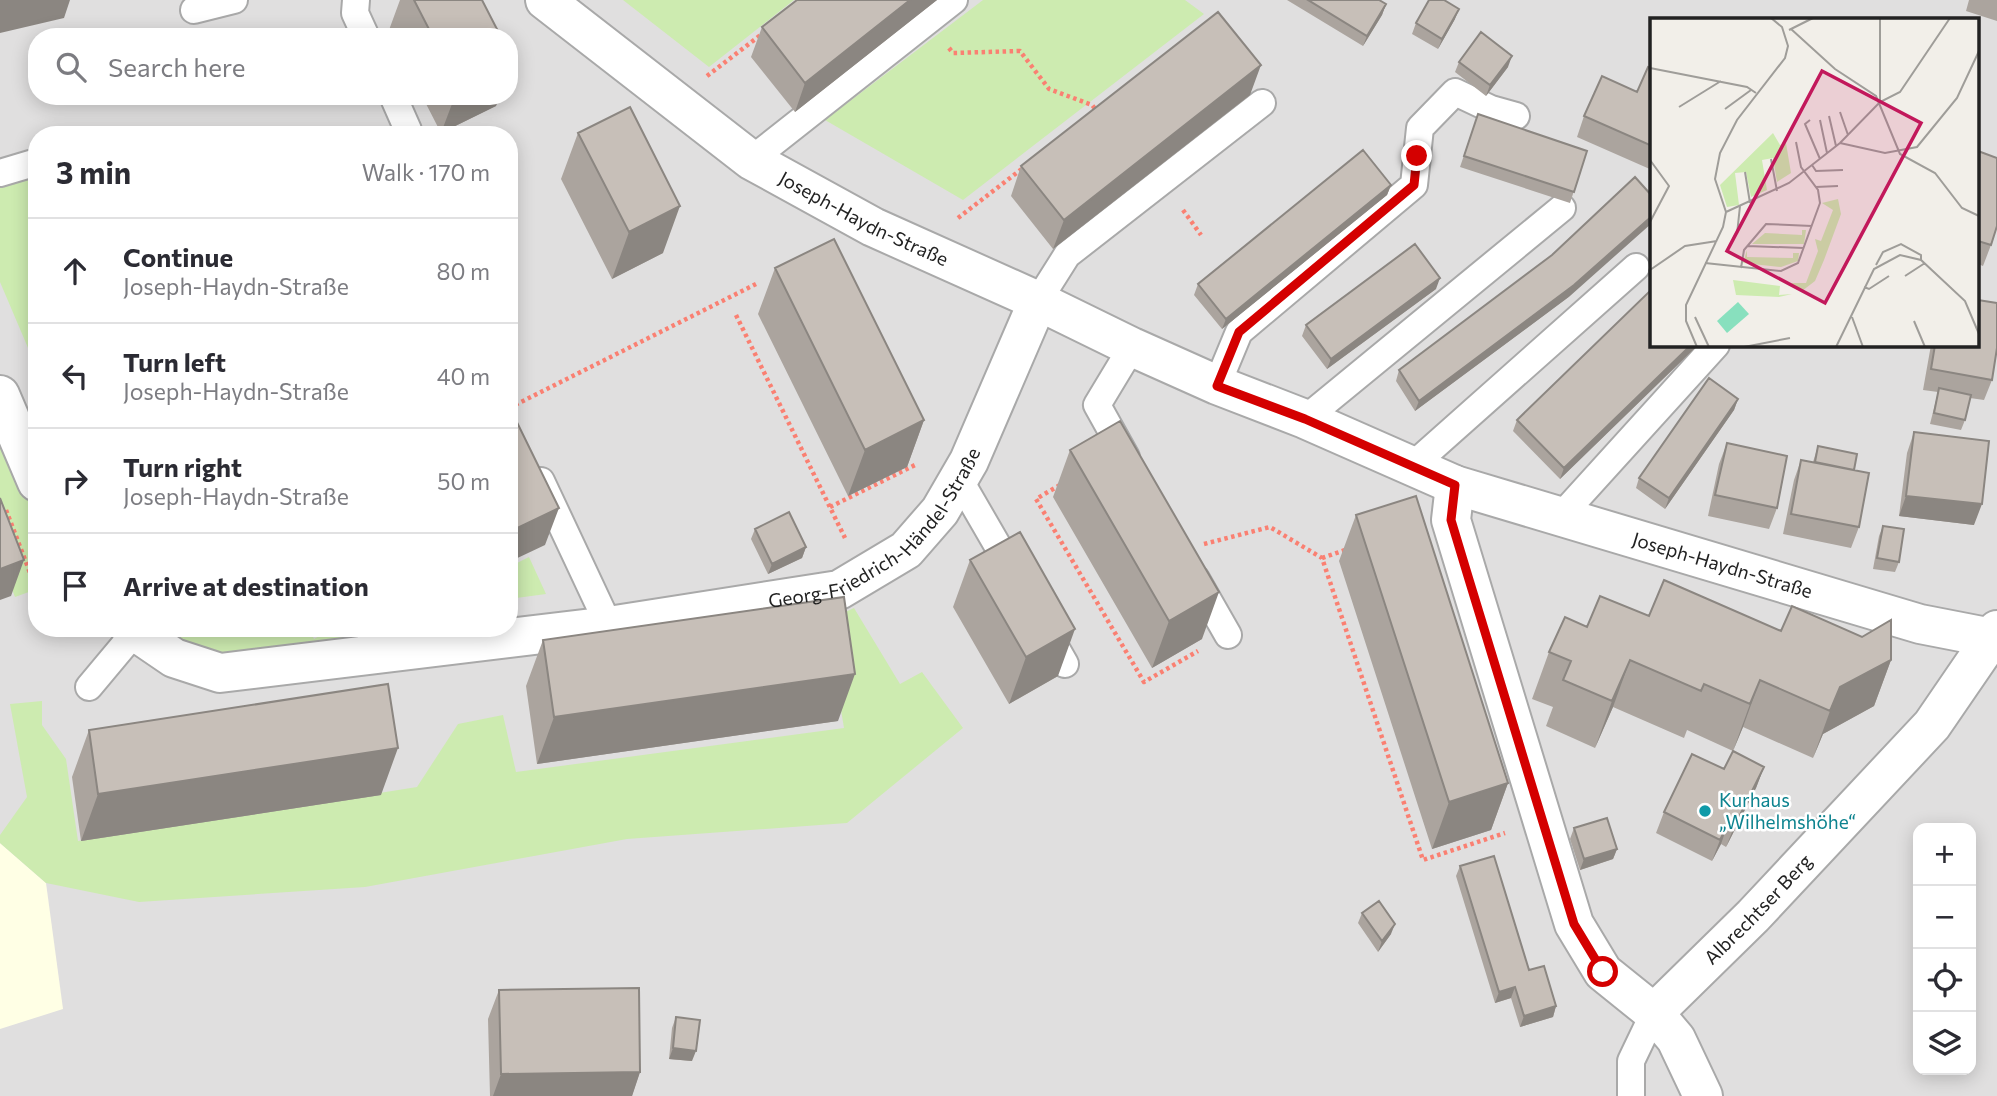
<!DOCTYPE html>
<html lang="en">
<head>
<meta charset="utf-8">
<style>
	:root { --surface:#fff; --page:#f7f7f7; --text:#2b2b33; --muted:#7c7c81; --line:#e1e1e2 }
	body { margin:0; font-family:Commissioner,sans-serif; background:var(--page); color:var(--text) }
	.controls { position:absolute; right:21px; bottom:21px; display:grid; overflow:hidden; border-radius:14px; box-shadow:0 4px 18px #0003 }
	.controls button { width:63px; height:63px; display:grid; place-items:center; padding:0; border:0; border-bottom:2px solid var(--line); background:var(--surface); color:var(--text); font:35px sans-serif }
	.stop { position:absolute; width:21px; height:21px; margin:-16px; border:5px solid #d40000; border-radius:50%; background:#fff }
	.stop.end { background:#d40000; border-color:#fff; box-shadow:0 2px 7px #0008 }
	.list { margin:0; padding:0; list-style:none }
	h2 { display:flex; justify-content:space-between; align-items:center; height:91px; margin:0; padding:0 28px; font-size:30px }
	h2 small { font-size:23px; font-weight:400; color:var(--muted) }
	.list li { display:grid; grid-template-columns:46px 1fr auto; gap:21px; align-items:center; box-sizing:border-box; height:105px; padding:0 28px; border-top:2px solid var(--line) }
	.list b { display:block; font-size:26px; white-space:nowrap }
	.list p { margin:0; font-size:23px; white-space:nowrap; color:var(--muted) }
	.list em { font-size:23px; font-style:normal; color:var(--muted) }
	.icon { flex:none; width:38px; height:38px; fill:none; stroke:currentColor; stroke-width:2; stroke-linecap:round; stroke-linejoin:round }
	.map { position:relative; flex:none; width:1997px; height:1096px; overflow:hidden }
	.search { position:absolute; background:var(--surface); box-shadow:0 4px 18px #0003; left:28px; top:28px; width:490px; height:77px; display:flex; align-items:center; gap:18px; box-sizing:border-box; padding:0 24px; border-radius:28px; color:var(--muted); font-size:26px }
	.panel { position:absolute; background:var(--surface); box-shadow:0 4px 18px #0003; left:28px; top:126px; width:490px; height:511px; border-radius:28px }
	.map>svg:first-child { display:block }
	.residential { fill:#e0dfdf; fill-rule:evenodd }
	.education { fill:#ffffe5 }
	.grass { fill:#cdebb0 }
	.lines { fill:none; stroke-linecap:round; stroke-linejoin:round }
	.lane-casing { stroke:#a9a9a9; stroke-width:30 }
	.street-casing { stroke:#a9a9a9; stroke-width:42 }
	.path { stroke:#fa8072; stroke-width:4.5; stroke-dasharray:3.5 3.5; stroke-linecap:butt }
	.lane { stroke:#fff; stroke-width:26 }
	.street { stroke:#fff; stroke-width:38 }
	.wall { fill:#aba49e }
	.shaded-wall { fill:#8b8681 }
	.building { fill:#c7bfb8; stroke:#8b8681; stroke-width:2 }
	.route { stroke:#d40000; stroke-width:9 }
	.culture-dot { fill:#0f9aa8; stroke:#fff; stroke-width:2.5 }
	.labels { text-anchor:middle; stroke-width:5; stroke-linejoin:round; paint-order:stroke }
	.street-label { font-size:19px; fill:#222; stroke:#fff }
	.culture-label { font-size:19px; fill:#0d838f; stroke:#fff; text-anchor:start }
	.inset-road { fill:none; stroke:#9f9d99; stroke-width:2 }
	.view { fill:#c2185b; fill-opacity:0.15; stroke:#c2185b; stroke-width:3.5 }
	.inset-edge { fill:none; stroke:#222; stroke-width:3.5 }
</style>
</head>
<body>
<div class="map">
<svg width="1997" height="1096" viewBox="0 0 1997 1096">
	<rect width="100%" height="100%" fill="#f2efe9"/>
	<path class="residential" d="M0,0h1997v1096h-1997zM1652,19h326v326h-326zM37,37h472v59h-472zM37,135h472v493h-472zM1918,828h53v242h-53z"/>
	<path class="education" d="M0,843l46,40 17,126 -63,20z"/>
	<path class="grass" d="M623,0h171l-85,67z
		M983,0h202l19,14 -241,186 -138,-80z
		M37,178v191l-37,-87v-94l18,-7z
		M0,431l37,87v71l-22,8 -15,-39z
		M529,557l17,37 -37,5v-32z
		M854,608l46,76 22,-12 41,56 -116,95 -220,16 -262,48 -226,15 -93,-19 -46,-40v-8l27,-38 -17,-93 32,-3v24l24,34 12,82 339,-54 41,-63 45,-9 13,57 328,-44 -18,-107z
		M151,628h158l5,11 19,-11h10l2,5 -8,19 -123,4z"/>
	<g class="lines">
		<g class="lane-casing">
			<path id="lane" d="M356,0l-1,13 11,24
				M194,10l40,-10
				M393,96l15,34
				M751,160l203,-160
				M0,173l37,-11
				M1038,301l29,-46 195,-152
				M1217,385l22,-53 175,-147 6,-57 35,-36 36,17 25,7
				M1305,419l257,-211
				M1126,457l-29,-52 35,-58
				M1412,466l224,-199
				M959,479l55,95
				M541,481l68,145
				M1560,517l156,-172
				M1196,579l32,56
				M368,628l13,27
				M1045,629l20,35
				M89,687l46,-55
				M1631,1096v-35l23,-48"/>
		</g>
		<g class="street-casing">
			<g id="street">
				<path id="s1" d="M545,0l206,160 122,67 165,74 94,46 85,38 88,34 150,66 465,139 72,14 5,4"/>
				<path d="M0,395l37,87"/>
				<path d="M1455,485l-4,35 123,404 29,48 51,41 22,26 27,57"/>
				<path id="s2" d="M130,628l44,30 46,15 389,-47 230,-36 67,-40 34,-39 29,-50 69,-160"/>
				<path id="s3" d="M1654,1013l99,-97 179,-191 65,-95"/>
			</g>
		</g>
		<path class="path" d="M949,48l4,5 67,-2 29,38 43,16 5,6
			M707,76l55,-42
			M1183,210l18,25
			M958,218l65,-50
			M736,315l109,223
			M509,408l247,-124
			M1060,485l-24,14 108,183 54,-31
			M830,507l87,-43
			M6,510l31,81
			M1204,544l66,-17 52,31 101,302 82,-27
			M1322,558l26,-9"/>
		<use href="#lane" class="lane"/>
		<use href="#street" class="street"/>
	</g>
	<path class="wall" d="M400,0h82l19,37h-109l-3,-7z
		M797,0h140l-142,112 -44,-55 11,-30z
		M1287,0h92l7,4 -4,11 -19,31z
		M1969,0h28v21l-31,-10z
		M1455,19l-17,30 -26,-15 4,-11z
		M1459,62l49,5 -22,29 -31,-24z
		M1652,69v101l-75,-33 7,-21 53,-24z
		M1250,95l-197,154 -42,-53 10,-30z
		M422,96h77l-3,10 -55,27z
		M1478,114l109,37 -17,52 -110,-36z
		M578,133l85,120 -51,26 -51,-100z
		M1978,151l13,94 -8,21 -5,-2z
		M1391,185l-4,10 -165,134 -28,-34 4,-11z
		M1652,261v14l-4,-4z
		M775,268l149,152 -17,47 -59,29 -90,-182z
		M1436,289l-109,80 -25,-33 4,-11z
		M1570,296l-155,115 -19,-30 3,-11z
		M1652,345h46l-138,134 -47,-48 4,-11z
		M1931,345h47l14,35 -8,20 -14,-2 -5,22 -4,10 -31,-6 8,-32 -15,-2z
		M1738,399l-4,11 -69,99 -29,-21 3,-10z
		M1914,432l60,93 -75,-9 8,-63z
		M1727,443l50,65 -8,21 -61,-13 11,-52z
		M1818,446l41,81 -8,21 -68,-14 11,-54 7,-20 12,2z
		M1070,450l132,189 -50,29 -99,-171z
		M1356,515l152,268 -17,47 -59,19 -93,-288z
		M1883,526l16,36 -4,10 -22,-3 6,-33z
		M755,529l51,18 -4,11 -34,16 -17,-35z
		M970,560l88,116 -49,28 -56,-97z
		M1649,616l132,15 110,29 -17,46 -51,28 -10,24 -70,-31 -10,24 -46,-21 -3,8 -71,-31 -18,41 -49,-22 7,-19 -21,-8 17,-47 38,-25z
		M543,640l295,81 -301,43 -11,-78z
		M89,730l292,65 -300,46 -9,-64z
		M1764,767l-8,21 -30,59 -5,-3 -9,17 -56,-28 8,-21 60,-43z
		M1574,828l43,21 -4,10 -33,11 -10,-31z
		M1460,866l69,104 27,36 -3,11 -33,10 -9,-29 -16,5 -39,-127z
		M1362,913l29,21 -13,18 -20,-29z
		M499,990l141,82 -8,24h-142l-2,-77z
		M676,1017l16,44 -23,-2 3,-31z"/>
	<path class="shaded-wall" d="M0,0h70l-6,18 -64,15z
		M910,0h27l-142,112 10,-29z
		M1386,4l-4,11 -19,31 4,-10z
		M1459,9l-4,10 -17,30 4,-10z
		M1512,56l-4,11 -22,29 4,-11z
		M1261,65l-11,30 -197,154 11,-29z
		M455,96h44l-3,10 -55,27z
		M1391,185l-4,10 -165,134 4,-10z
		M680,206l-17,47 -51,26 17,-47z
		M1652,216v7l-82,73 -155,115 4,-10z
		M1440,278l-4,11 -109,80 4,-10z
		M1691,345h7l-138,134 4,-11z
		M1738,399l-4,11 -69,99 4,-11z
		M924,420l-17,47 -59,29 17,-46z
		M1906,496l76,8 -8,21 -75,-9z
		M559,508l-14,37 -36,17v-30z
		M806,547l-4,11 -34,16 4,-10z
		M24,560l-13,36 -11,4v-31z
		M1219,592l-17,47 -50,29 17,-47z
		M1075,629l-17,47 -49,28 17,-47z
		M1630,660l-17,47 -18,41 17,-47z
		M1891,660l-17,46 -51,28 -10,24 17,-47 10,-24z
		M855,674l-17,47 -301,43 17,-47z
		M1760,680l-17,47 -10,24 17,-47z
		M398,748l-17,47 -300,46 17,-47z
		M1764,767l-8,21 -30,59 8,-20z
		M1508,783l-17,47 -59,19 17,-47z
		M1728,824l-7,20 -9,17 8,-21z
		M1617,849l-4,10 -33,11 4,-11z
		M1395,924l-4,10 -13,18 4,-11z
		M1515,987l-4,11 -16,5 4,-11z
		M1556,1006l-3,11 -33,10 4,-11z
		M673,1048l23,3 -4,10 -23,-2z
		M640,1072l-8,24h-139l8,-22z"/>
	<path class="building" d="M414,0h68l19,37h-68z
		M797,0h113l-105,83 -43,-56z
		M1308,0h71l7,4 -19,32z
		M1429,0h15l15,9 -17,30 -26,-16z
		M1218,12l43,53 -197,155 -43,-54z
		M1481,32l31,24 -22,29 -31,-23z
		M1648,67l4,2v77l-68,-30 18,-40 35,16z
		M630,107l50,99 -51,26 -51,-99z
		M1478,114l109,37 -13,41 -110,-36z
		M1363,150l28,35 -165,134 -28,-35z
		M1978,151l19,7v68l-6,19 -13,-4z
		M1635,177l17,19v20l-78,69 -155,116 -20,-31 153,-115z
		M834,239l90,181 -59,30 -90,-182z
		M1415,244l25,34 -109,81 -25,-34z
		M1652,289v56h39l-127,123 -47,-48z
		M1978,300l19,3v45l-5,32 -61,-11 4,-24h43z
		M1709,378l29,21 -69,99 -30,-20z
		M1939,388l32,7 -6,25 -31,-7z
		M509,406l50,102 -50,24z
		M1120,421l99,171 -50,29 -99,-171z
		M1914,432l75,9 -7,63 -76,-8z
		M1727,443l60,13 -10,52 -62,-13z
		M1818,446l39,8 -3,16 -39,-8z
		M1801,460l68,13 -10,54 -68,-13z
		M1416,496l92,287 -59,19 -93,-287z
		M0,498l24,62 -24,9z
		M789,512l17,35 -34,17 -17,-35z
		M1883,526l21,3 -5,33 -22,-4z
		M1020,532l55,97 -49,28 -56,-97z
		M1664,580l117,51 11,-25 70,31 29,-17v40l-51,27 -10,24 -70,-31 -10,24 -46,-20 -3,7 -71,-31 -18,41 -49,-21 8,-19 -22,-9 16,-35 22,10 13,-31 49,20z
		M844,597l11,77 -301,43 -11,-77z
		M388,684l10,64 -300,46 -9,-64z
		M1733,751l31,16 -30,60 -6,-3 -8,16 -56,-28 28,-58 32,15z
		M1607,818l10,31 -33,10 -10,-31z
		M1494,856l35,114 15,-4 12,40 -32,10 -9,-29 -16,5 -39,-126z
		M1379,901l16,23 -13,17 -20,-28z
		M639,988l1,84 -139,2 -2,-84z
		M676,1017l24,3 -4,31 -23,-3z"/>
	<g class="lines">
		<path class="route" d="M1417,156l-3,29 -175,147 -22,54 88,33 150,66 -4,35 16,53 107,351 29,48"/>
	</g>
	<circle class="culture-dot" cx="1705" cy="811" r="7"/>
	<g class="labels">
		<g class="street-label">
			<text dy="7" stroke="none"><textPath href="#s1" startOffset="388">Joseph-Haydn-Straße</textPath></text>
			<text dy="7" stroke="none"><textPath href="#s2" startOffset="791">Georg-Friedrich-Händel-Straße</textPath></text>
			<text dy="7" stroke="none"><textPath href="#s1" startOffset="1316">Joseph-Haydn-Straße</textPath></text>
			<text dy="7" stroke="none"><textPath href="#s3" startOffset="147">Albrechtser Berg</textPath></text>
		</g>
		<g class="culture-label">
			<text x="1719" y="807">Kurhaus<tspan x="1719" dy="22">„Wilhelmshöhe“</tspan></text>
		</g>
	</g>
	<g transform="translate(1650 18)">
		<rect width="329" height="329" fill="#f2efe9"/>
		<path d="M123,115l7,12 6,-2 5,30 -14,9 -4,-24 -11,2 5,30 -16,7 -5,-25 -11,1 4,32 -12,2 -7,-22zM188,181l3,15 -17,46 -9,21 -13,10 -11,-8h15l12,-32 -3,-12 6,2 12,-31 -11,-7zM152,212h4l-2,14h-52l13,-11 37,2zM97,232v7l46,1v-5h6l-1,8 -17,6 -38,-4zM83,262l47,6 -1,9 13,-1 -13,3 -43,-2z" fill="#cdebb0"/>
		<path d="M88,284l11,12 -22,19 -10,-12z" fill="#88e0be"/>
		<path class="inset-road" d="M141,11l44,40 41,27 24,58 35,19 27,35 17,8M139,12l24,-12M0,50l97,19 9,6M230,83v-83M29,89l42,-26M75,91l26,-19M190,94l8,23M179,98l7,30M160,102l-5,4 15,35M170,102l7,33M190,125l45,10 32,-6 40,-49 22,-47M121,141l6,32M0,142l19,26 -19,36M162,147l4,6 27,-1M95,154l5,31M166,169l22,-1M76,194l63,-29 51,-40 40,-41 20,-10 50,-74M87,216l3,-28M97,228l57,2M55,245l76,8 17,-8 22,-60 -2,-13 -17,-23 -5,-25M226,247l7,-13 18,-8 20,11v5M91,250l3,-18 22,-26 46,2M0,252l35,-24 32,-5M255,258l20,-13M214,269l5,2 20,-13M45,299l14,30M202,299l11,30M264,303l11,26M47,329l-11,-26v-16l37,-78 3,-15 -11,-33 5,-26 17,-33 48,-62 3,-12 -6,-19 -11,-9M94,329l46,-9M186,329l38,-78 26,-14 21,5 44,41 14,33"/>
		<path class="view" d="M172,53l99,52 -96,180 -98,-52z"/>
		<rect width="329" height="329" class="inset-edge"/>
	</g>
</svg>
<div class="controls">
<button>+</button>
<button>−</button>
<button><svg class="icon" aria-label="locate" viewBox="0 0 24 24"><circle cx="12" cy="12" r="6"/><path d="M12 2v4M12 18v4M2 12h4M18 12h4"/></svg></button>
<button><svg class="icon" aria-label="layers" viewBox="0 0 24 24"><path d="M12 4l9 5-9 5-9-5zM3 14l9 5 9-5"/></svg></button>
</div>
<div class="stop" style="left:1603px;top:972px"></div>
<div class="stop end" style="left:1417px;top:156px"></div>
<div class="search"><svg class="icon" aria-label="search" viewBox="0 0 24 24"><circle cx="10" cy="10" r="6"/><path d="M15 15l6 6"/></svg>Search here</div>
<section class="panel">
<h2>3 min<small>Walk · 170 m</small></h2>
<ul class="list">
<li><svg class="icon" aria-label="ahead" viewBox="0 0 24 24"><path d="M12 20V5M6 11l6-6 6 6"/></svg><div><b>Continue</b><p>Joseph-Haydn-Straße</p></div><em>80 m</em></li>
<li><svg class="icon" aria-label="left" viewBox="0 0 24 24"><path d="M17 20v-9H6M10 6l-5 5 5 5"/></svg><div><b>Turn left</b><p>Joseph-Haydn-Straße</p></div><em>40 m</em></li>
<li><svg class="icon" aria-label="right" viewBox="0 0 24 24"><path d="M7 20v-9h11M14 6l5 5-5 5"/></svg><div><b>Turn right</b><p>Joseph-Haydn-Straße</p></div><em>50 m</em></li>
<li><svg class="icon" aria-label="arrive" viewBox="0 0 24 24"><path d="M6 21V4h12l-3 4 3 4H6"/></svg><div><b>Arrive at destination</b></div></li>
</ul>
</section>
</div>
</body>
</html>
